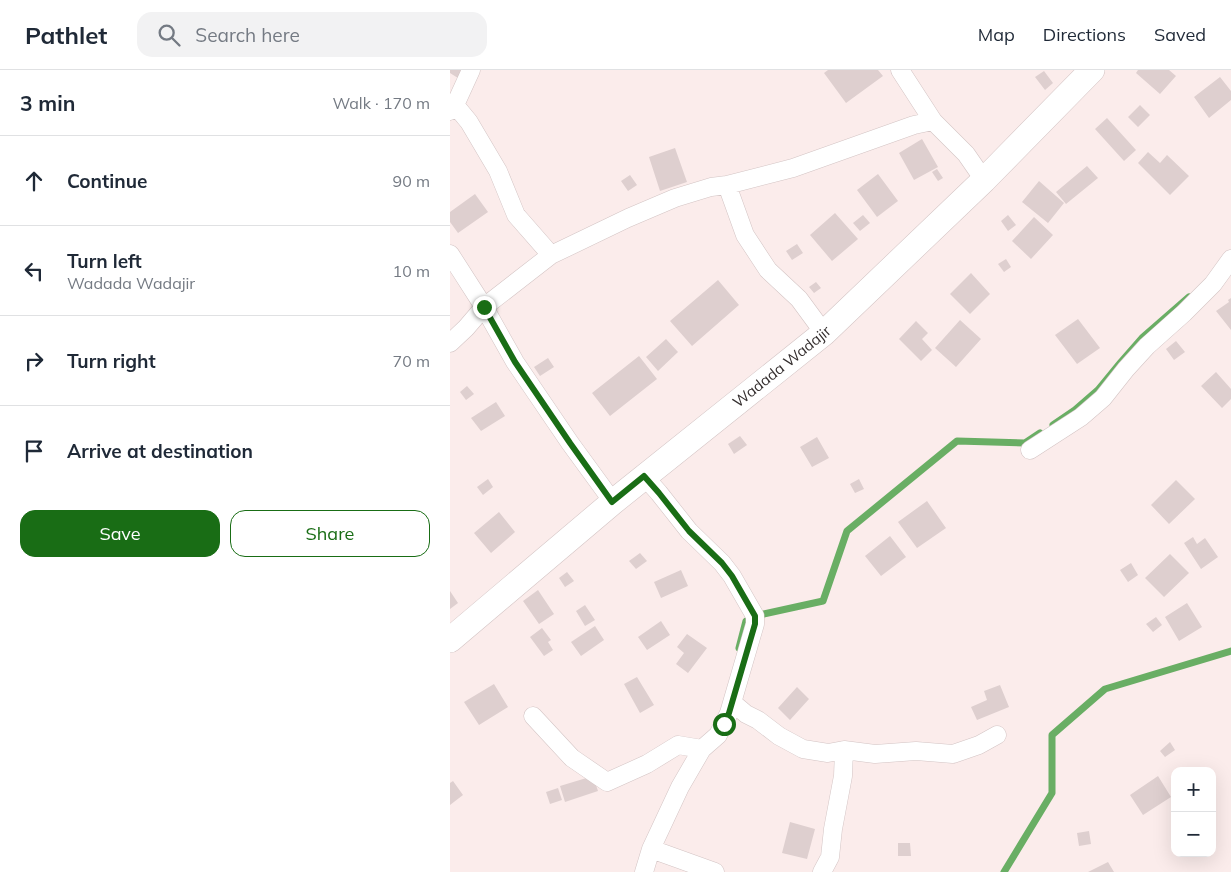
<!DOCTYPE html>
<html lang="en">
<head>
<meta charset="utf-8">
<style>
	:root { --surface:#fff; --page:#f2f2f3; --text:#1f2937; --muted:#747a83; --line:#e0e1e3; --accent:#196d15 }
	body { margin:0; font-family:Mulish,sans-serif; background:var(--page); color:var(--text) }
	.controls { position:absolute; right:15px; bottom:15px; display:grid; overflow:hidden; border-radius:10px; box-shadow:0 5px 20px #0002 }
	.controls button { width:45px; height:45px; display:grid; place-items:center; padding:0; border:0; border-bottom:1px solid var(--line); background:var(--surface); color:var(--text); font:25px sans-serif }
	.stop { position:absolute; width:15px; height:15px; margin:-11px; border:4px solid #196d15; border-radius:50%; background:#fff }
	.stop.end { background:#196d15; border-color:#fff; box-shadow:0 1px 5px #0008 }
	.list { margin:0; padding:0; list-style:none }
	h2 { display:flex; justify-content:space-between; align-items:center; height:65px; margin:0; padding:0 20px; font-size:21px }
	h2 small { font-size:16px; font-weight:400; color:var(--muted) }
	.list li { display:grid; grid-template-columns:32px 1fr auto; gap:15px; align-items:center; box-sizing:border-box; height:90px; padding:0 20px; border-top:1px solid var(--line) }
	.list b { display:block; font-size:19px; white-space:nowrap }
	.list p { margin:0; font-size:16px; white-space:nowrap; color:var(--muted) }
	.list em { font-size:16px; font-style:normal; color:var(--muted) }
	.actions { display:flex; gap:10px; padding:15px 20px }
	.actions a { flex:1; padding:11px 0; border:1px solid var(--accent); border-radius:15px; text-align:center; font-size:18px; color:var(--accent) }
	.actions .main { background:var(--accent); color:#fff }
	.icon { flex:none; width:28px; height:28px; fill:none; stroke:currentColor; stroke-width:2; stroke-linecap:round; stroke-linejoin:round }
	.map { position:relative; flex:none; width:781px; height:802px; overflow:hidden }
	header { display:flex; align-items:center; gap:30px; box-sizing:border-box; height:70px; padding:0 25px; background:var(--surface); border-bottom:1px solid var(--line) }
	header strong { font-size:24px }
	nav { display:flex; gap:28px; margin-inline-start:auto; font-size:18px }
	.search { width:350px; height:45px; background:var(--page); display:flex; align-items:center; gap:12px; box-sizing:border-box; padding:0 18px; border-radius:15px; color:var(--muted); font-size:19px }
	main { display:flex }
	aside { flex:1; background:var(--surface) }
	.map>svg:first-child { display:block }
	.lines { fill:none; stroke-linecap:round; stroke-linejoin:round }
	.stream { stroke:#69ae64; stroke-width:7 }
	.building { fill:#decfcf }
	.street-casing { stroke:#d3c4c4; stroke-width:19 }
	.secondary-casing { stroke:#d3c4c4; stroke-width:26 }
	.street { stroke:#fff; stroke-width:18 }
	.secondary { stroke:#fff; stroke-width:25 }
	.route { stroke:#196d15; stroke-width:6 }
	.labels { text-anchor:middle; stroke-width:4; stroke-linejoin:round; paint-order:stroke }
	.street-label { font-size:15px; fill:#352f2f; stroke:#fff }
</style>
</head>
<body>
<header>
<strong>Pathlet</strong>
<div class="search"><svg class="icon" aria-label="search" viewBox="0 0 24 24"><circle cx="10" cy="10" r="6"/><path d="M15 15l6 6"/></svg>Search here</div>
<nav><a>Map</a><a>Directions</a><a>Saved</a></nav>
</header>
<main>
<aside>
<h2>3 min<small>Walk · 170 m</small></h2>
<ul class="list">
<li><svg class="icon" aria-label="ahead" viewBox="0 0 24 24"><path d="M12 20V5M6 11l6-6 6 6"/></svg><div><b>Continue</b></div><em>90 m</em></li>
<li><svg class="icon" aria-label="left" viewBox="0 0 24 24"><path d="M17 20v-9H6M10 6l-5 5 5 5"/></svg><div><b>Turn left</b><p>Wadada Wadajir</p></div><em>10 m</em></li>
<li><svg class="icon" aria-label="right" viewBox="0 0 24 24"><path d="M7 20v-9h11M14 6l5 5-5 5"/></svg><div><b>Turn right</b></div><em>70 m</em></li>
<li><svg class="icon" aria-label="arrive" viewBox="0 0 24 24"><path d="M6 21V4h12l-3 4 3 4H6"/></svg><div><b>Arrive at destination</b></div></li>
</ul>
<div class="actions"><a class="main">Save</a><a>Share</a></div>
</aside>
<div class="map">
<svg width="781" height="802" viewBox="0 0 781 802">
	<rect width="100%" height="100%" fill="#fbeceb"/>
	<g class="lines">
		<path class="stream" d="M603,355l22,-15 23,-20 23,-28 21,-24 47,-41
			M289,578l7,-27 9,-5 68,-15 24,-70 110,-90 68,2 15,-10
			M554,802l48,-79v-58l53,-46 126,-38"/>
	</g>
	<path class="building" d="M0,0h17l-6,10 -11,-7z
		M378,0h50l5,6 -37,27 -22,-30z
		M688,0h31l7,6 -16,18 -24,-21z
		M594,1l9,12 -8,7 -10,-13z
		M770,7l11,14v9l-22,18 -15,-21z
		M690,35l10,10 -12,12 -10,-10z
		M657,48l29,32 -12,11 -29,-32z
		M472,69l16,28 -24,13 -15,-27z
		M225,78l12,34 -27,9 -11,-34z
		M698,82l12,11 7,-8 22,21 -19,19 -32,-32z
		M637,96l11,12 -32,26 -10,-12z
		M487,99l6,9 -5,3 -6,-9z
		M428,104l20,27 -21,16 -20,-27z
		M180,105l7,10 -9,6 -7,-10z
		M589,111l25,22 -16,20 -26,-21z
		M25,124l13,18 -30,21 -8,-11v-10z
		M385,143l23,26 -26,22 -22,-26z
		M413,145l7,8 -10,8 -7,-8z
		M558,145l8,10 -8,6 -7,-10z
		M584,147l19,18 -22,24 -19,-18z
		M347,174l6,9 -11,7 -6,-9z
		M556,189l5,8 -7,5 -6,-8z
		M521,203l19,21 -20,20 -20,-20z
		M268,210l21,25 -47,41 -22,-25z
		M366,212l5,6 -7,5 -5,-6z
		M781,228v32l-15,-19 13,-9 -1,-2z
		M628,249l22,29 -23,16 -22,-29z
		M510,250l21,19 -25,28 -21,-19z
		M466,251l12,12 -6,6 10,11 -11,11 -22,-22z
		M216,269l12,13 -20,19 -12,-14z
		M726,271l9,11 -11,8 -8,-11z
		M189,286l18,23 -47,37 -18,-23z
		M98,288l6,9 -14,9 -6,-9z
		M766,302l15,17v10l-9,9 -21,-22z
		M17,316l7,8 -8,6 -6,-8z
		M46,332l9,14 -24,15 -10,-13z
		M290,366l7,9 -13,9 -6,-10z
		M367,367l12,21 -17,9 -12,-20z
		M38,409l5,8 -10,8 -6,-8z
		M409,409l5,10 -9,4 -5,-9z
		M726,410l19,19 -26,25 -18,-19z
		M477,431l19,27 -29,20 -19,-26z
		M49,442l16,20 -24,21 -17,-20z
		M440,466l16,21 -25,19 -16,-20z
		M743,467l4,7 8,-6 13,19 -17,12 -17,-26z
		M190,483l7,8 -11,8 -7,-8z
		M720,484l19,19 -25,24 -19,-19z
		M681,493l7,12 -10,7 -8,-12z
		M231,500l7,16 -27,12 -7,-16z
		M117,502l7,9 -9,6 -6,-9z
		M88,520l16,24 -15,10 -16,-23z
		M0,521l8,12 -8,6z
		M737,533l15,24 -23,14 -14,-24z
		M135,535l10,15 -10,6 -9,-15z
		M706,547l6,8 -9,7 -7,-8z
		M211,551l9,14 -23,15 -9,-13z
		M145,556l9,14 -23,16 -10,-14z
		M92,558l9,12 -3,2 5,8 -9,6 -14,-19z
		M237,564l20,14 -19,25 -12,-9 8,-11 -7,-6z
		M187,607l17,28 -14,8 -16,-29z
		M44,614l14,23 -29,18 -15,-23z
		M550,615l9,22 -32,13 -6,-13 16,-7 -3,-9z
		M347,617l12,12 -19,21 -12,-12z
		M720,672l5,8 -10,7 -5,-6z
		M143,706l5,15 -33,11 -5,-16z
		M708,706l13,21 -28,18 -13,-20z
		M3,711l10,14 -13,10v-22z
		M108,718l4,12 -12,4 -4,-12z
		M340,752l25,7 -8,30 -25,-6z
		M639,761l2,13 -12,2 -2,-13z
		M448,773h12l1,13h-13z
		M658,792l6,10h-26z"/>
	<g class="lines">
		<g class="street-casing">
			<path id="street" d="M450,0l33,51 33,33 18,26
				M5,35l14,17 29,49 18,44 35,40
				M0,41l5,-6 16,-35
				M277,115l18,50 23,35 31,29 25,34
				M0,184l34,53 31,55 55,81 43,59
				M0,273l16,-15 18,-21 67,-52 77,-37 47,-20 36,-11 16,-2 66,-17 121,-43 19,-4
				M580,380l51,-33 22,-19 23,-29 21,-23 37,-33 29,-29 18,-25
				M194,406l15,17 30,38 33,32 10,13 23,40v8l-26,89 -11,22 -16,14 -22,38 -29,62 -7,23
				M283,633l13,11 12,6 21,16 24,13 25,4 16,-3 31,4 41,-3 37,3 26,-9 18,-10
				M83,646l39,42 35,24 40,-18 31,-19 24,4
				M201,779l64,23
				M372,802l8,-15 3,-28 10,-53 1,-26"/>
		</g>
		<g class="secondary-casing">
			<g id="secondary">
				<path id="s1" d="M0,570l163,-138 211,-169 160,-153 108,-110"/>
			</g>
		</g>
		<use href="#street" class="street"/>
		<use href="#secondary" class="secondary"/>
	</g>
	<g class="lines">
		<path class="route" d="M34,237l31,55 55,81 42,59 32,-26 15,17 30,38 33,32 10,13 23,40v8l-26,89 -5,11"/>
	</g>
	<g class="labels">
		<g class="street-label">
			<text dy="5" stroke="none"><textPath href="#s1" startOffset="430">Wadada Wadajir</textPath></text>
		</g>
	</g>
</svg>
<div class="controls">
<button>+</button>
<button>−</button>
</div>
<div class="stop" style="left:274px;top:654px"></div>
<div class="stop end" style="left:34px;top:237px"></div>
</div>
</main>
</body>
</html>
